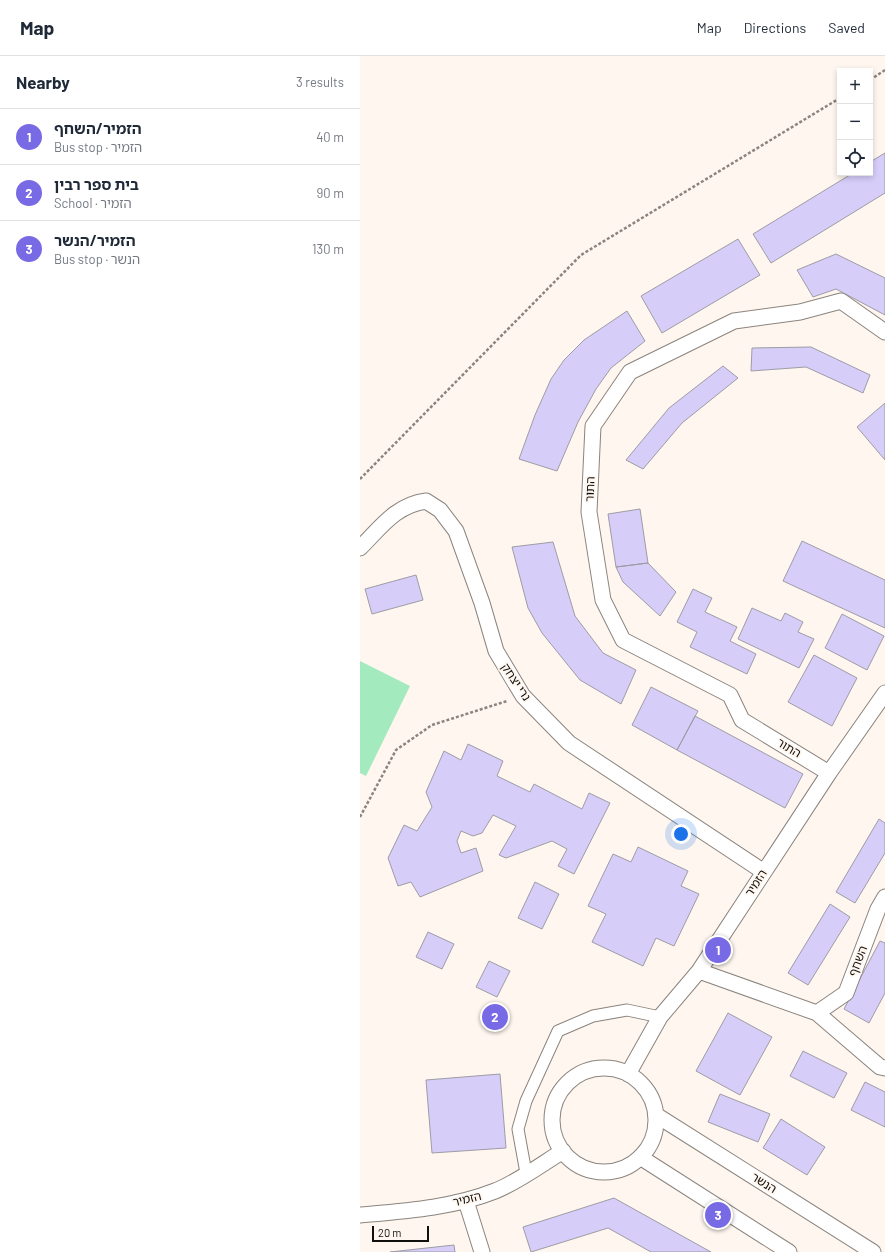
<!DOCTYPE html>
<html lang="en">
<head>
<meta charset="utf-8">
<style>
	:root { --surface:#fff; --page:#f2f2f3; --text:#1f2937; --muted:#747a83; --line:#e0e1e3; --accent:#7869e4 }
	body { margin:0; font-family:Barlow,"Noto Sans Hebrew",sans-serif; background:var(--page); color:var(--text) }
	.controls { position:absolute; right:12px; top:12px; display:grid; overflow:hidden; border-radius:0px; box-shadow:0 2px 6px #0003 }
	.controls button { width:36px; height:36px; display:grid; place-items:center; padding:0; border:0; border-bottom:1px solid var(--line); background:var(--surface); color:var(--text); font:20px sans-serif }
	.scale { position:absolute; left:12px; bottom:10px; width:57px; box-sizing:border-box; padding-left:4px; border:2px solid #12100d; border-top:0; font-size:11px; line-height:14px; white-space:nowrap; color:#12100d; -webkit-text-stroke:3px #fef6ef; paint-order:stroke }
	.you { position:absolute; left:321px; top:778px; width:14px; height:14px; margin:-10px; border:3px solid #fff; border-radius:50%; background:#1a73e8; box-shadow:0 0 0 6px #1a73e833 }
	.badge { display:grid; place-items:center; width:26px; height:26px; border-radius:50%; background:var(--accent); color:#fff; font-size:13px; font-weight:700 }
	.pin { position:absolute; translate:-50% -50%; border:2px solid #fff; box-shadow:0 1px 4px #0006 }
	.list { margin:0; padding:0; list-style:none }
	h2 { display:flex; justify-content:space-between; align-items:center; height:52px; margin:0; padding:0 16px; font-size:17px }
	h2 small { font-size:13px; font-weight:400; color:var(--muted) }
	.list li { display:grid; grid-template-columns:26px 1fr auto; gap:12px; align-items:center; box-sizing:border-box; height:56px; padding:0 16px; border-top:1px solid var(--line) }
	.list b { display:block; font-size:15px; white-space:nowrap }
	.list p { margin:0; font-size:13px; white-space:nowrap; color:var(--muted) }
	.list em { font-size:13px; font-style:normal; color:var(--muted) }
	.icon { flex:none; width:22px; height:22px; fill:none; stroke:currentColor; stroke-width:2; stroke-linecap:round; stroke-linejoin:round }
	.map { position:relative; flex:none; width:525px; height:1196px; overflow:hidden }
	header { display:flex; align-items:center; gap:24px; box-sizing:border-box; height:56px; padding:0 20px; background:var(--surface); border-bottom:1px solid var(--line) }
	header strong { font-size:19px }
	nav { display:flex; gap:22px; margin-inline-start:auto; font-size:14px }
	main { display:flex }
	aside { flex:1; background:var(--surface) }
	.map>svg:first-child { display:block }
	.green { fill:#a3ebbe }
	.building { fill:#d6cdf9; stroke:#9e9ca5 }
	.lines { fill:none; stroke-linecap:round; stroke-linejoin:round }
	.pedestrian-casing { stroke:#8b847e; stroke-width:13 }
	.minor-casing { stroke:#8b847e; stroke-width:17 }
	.path { stroke:#8a8580; stroke-width:2.5; stroke-dasharray:3 2; stroke-linecap:butt }
	.pedestrian { stroke:#fff; stroke-width:11 }
	.minor { stroke:#fff; stroke-width:15 }
	.labels { text-anchor:middle; stroke-width:3.5; stroke-linejoin:round; paint-order:stroke }
	.street-label { font-size:12px; fill:#12100d; stroke:#fef6ef }
</style>
</head>
<body>
<header>
<strong>Map</strong>
<nav><a>Map</a><a>Directions</a><a>Saved</a></nav>
</header>
<main>
<aside>
<h2>Nearby<small>3 results</small></h2>
<ul class="list">
<li><span class="badge">1</span><div><b>הזמיר/השחף</b><p>Bus stop · הזמיר</p></div><em>40 m</em></li>
<li><span class="badge">2</span><div><b>בית ספר רבין</b><p>School · הזמיר</p></div><em>90 m</em></li>
<li><span class="badge">3</span><div><b>הזמיר/הנשר</b><p>Bus stop · הנשר</p></div><em>130 m</em></li>
</ul>
</aside>
<div class="map">
<svg width="525" height="1196" viewBox="0 0 525 1196">
	<rect width="100%" height="100%" fill="#fef6ef"/>
	<path class="green" d="M0,605l50,25 -44,90 -6,-3z"/>
	<path class="building" d="M525,97v40l-114,70 -18,-29 100,-61h17v-11z
		M378,183l22,36 -98,58 -21,-37z
		M476,198l49,24v37l-49,-26 -23,8 -16,-27z
		M267,255l18,30 -34,27 -15,21 -18,33 -21,49 -38,-12 16,-44 16,-36 13,-19 20,-20z
		M451,291l59,28 -7,18 -57,-26 -55,4 1,-23z
		M363,310l15,12 -56,45 -39,46 -17,-9 43,-52z
		M525,347v57l-28,-33z
		M280,453l8,54 -32,4 -8,-53z
		M442,485l83,39v48l-102,-47z
		M193,486l22,74 28,37 33,17 -15,34 -41,-24 -38,-47 -14,-25 -16,-61z
		M288,507l28,29 -16,24 -37,-34 -7,-15z
		M56,519l7,25 -51,14 -7,-25z
		M333,533l19,9 -7,14 32,15 -7,14 26,13 -9,20 -57,-27 7,-15 -20,-10z
		M392,552l29,13 4,-8 18,9 -5,10 16,7 -15,29 -61,-29z
		M482,558l42,22 -17,34 -42,-22z
		M454,599l43,23 -25,48 -44,-24z
		M291,631l47,24 -21,39 -45,-25z
		M335,660l108,58 -18,34 -108,-58z
		M108,688l35,17 -6,15 33,16 4,-8 48,25 7,-16 21,10 -36,71 -16,-8 9,-17 -15,-8 -46,17 -7,-3 17,-29 -23,-11 -11,18 -9,3 -12,-5 -4,10 4,12 15,-5 7,23 -63,26 -9,-15 -13,4 -10,-28 16,-33 13,6 15,-24 -6,-15 18,-41 17,9z
		M519,763l6,4v30l-30,50 -19,-11z
		M278,791l50,24 -7,15 18,8 -25,52 -18,-8 -13,28 -51,-24 14,-28 -18,-8 25,-52 18,8z
		M175,826l24,12 -17,35 -24,-11z
		M470,848l20,13 -42,68 -20,-12z
		M68,876l26,12 -12,25 -26,-12z
		M520,885l5,2v50l-16,30 -25,-14z
		M129,905l21,10 -13,26 -21,-10z
		M368,957l44,24 -32,58 -44,-24z
		M443,995l44,22 -13,25 -44,-22z
		M140,1018l6,74 -74,5 -6,-73z
		M505,1026l20,10v35l-34,-17z
		M360,1038l50,20 -12,28 -50,-20z
		M421,1063l44,28 -18,28 -44,-27z
		M254,1142l97,54h-60l-43,-24 -77,24 -8,-25z
		M94,1189l1,7h-65z"/>
	<g class="lines">
		<g class="pedestrian-casing">
			<path id="pedestrian" d="M166,1117l-8,-44 8,-28 32,-70 35,-15 34,-6 33,7"/>
		</g>
		<g class="minor-casing">
			<path id="minor" d="M0,492c21,-21 36,-43 66,-47l14,9 16,21 26,72 14,48 27,45 46,47 195,129
				M469,717l-87,-53 -12,-25 -107,-55 -20,-40 -14,-88 4,-86 37,-54 104,-51 66,-9 41,-11 44,31
				M339,915l118,42 63,54 5,1
				M457,957l29,-20 32,-84 7,-12
				M192 1064a52 52 0 1 1 104 0a52 52 0 1 1-104 0Z
				M268,1018l32,-57 39,-46 130,-198 56,-80
				M296,1059l217,137
				M280,1101l149,95
				M106,1145l16,51
				M0,1159c45,-4 92,-7 135,-24 23,-9 47,-27 68,-40"/>
		</g>
		<path class="path" d="M510,24l15,-10
			M0,423l221,-224 259,-157
			M0,761l36,-67 36,-25 75,-24"/>
		<use href="#pedestrian" class="pedestrian"/>
		<use href="#minor" class="minor"/>
	</g>
	<g class="labels">
		<g class="street-label">
			<text transform="translate(230 433) rotate(-88)" y="4">התור</text>
			<text transform="translate(156 626) rotate(56)" y="4">נרי יצחק</text>
			<text transform="translate(429 692) rotate(31)" y="4">התור</text>
			<text transform="translate(396 827) rotate(-57)" y="4">הזמיר</text>
			<text transform="translate(498 905) rotate(-69)" y="4">השחף</text>
			<text transform="translate(404 1127) rotate(32)" y="4">הנשר</text>
			<text transform="translate(107 1143) rotate(-14)" y="4">הזמיר</text>
		</g>
	</g>
</svg>
<div class="controls">
<button>+</button>
<button>−</button>
<button><svg class="icon" aria-label="locate" viewBox="0 0 24 24"><circle cx="12" cy="12" r="6"/><path d="M12 2v4M12 18v4M2 12h4M18 12h4"/></svg></button>
</div>
<div class="scale">20 m</div>
<div class="you"></div>
<div class="pin badge" style="left:358px;top:894px">1</div>
<div class="pin badge" style="left:135px;top:961px">2</div>
<div class="pin badge" style="left:358px;top:1159px">3</div>
</div>
</main>
</body>
</html>
